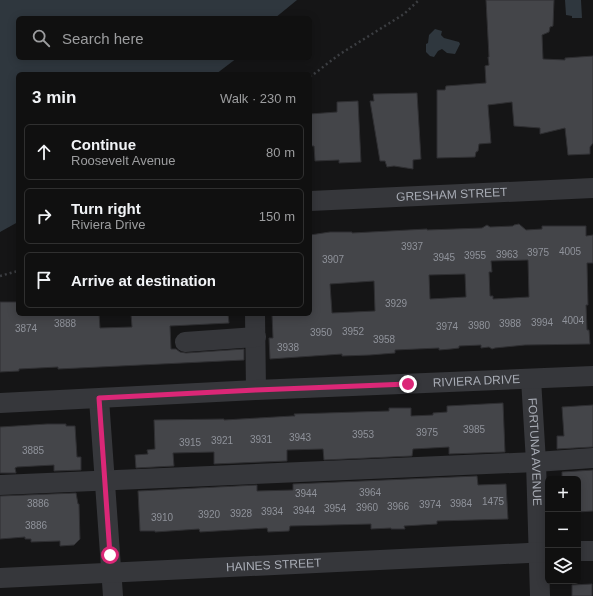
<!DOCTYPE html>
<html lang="en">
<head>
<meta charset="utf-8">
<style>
	:root { --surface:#101010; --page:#1e1e1e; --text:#f1f3f6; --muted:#9c9d9f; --line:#303030 }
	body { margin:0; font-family:Arial,sans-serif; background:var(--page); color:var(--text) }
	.controls { position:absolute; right:12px; bottom:12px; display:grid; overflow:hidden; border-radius:6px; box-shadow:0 2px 10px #0003 }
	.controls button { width:36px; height:36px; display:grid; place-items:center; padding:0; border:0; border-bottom:1px solid var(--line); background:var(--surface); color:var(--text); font:20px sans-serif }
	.stop { position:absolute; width:12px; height:12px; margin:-9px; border:3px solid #db2777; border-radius:50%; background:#fff }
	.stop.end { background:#db2777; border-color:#fff; box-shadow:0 1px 4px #0008 }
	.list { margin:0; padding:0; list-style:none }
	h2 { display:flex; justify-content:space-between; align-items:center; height:52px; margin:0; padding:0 16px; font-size:17px }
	h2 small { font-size:13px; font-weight:400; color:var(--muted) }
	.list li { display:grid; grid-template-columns:26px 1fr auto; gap:12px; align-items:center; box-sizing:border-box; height:56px; margin:0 8px 8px; padding:0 8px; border:1px solid var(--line); border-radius:6px }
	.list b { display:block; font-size:15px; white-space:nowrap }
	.list p { margin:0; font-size:13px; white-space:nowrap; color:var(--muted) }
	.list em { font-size:13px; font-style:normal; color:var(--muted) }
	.icon { flex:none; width:22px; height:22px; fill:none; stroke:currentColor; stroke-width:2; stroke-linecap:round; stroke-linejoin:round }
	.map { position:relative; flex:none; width:593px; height:596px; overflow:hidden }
	.search { position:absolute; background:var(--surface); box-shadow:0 2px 10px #0003; left:16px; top:16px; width:296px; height:44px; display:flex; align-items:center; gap:10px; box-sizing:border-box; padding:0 14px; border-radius:6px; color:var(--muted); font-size:15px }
	.panel { position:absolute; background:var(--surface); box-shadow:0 2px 10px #0003; left:16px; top:72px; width:296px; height:244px; border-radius:6px }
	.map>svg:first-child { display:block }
	.water { fill:#2f373e }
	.building { fill:#444549; stroke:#2f2f32; fill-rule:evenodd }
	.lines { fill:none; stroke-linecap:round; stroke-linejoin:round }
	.path { stroke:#3c3e42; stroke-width:2.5; stroke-dasharray:2 3; stroke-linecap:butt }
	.minor { stroke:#36373b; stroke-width:20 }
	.route { stroke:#db2777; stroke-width:5 }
	.labels { text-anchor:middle; stroke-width:4; stroke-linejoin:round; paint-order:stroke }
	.number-label { font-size:10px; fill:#8f929a }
	.street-label { font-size:12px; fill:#a8acb5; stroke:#101011 }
</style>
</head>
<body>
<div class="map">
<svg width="593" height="596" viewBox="0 0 593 596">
	<rect width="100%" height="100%" fill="#151516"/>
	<path class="water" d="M0,0h297l-22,18h-257v40h219l-21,16h-198v148l-18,10z
		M565,0h16l1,18h-10v-2l-6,-1z
		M435,29l7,2 -1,4 3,3 15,4 1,2 -5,10 -8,-1 -5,-4 -4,2 -4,6 -4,-1 -4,-4v-8l2,-1 1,-8z"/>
	<path class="building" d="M486,0h68l-1,26 -3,1 -1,5 -7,3 1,24 22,1v-2l28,-2v87l-3,4v7l-22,1 -3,-27 -25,6v-6l-26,-2 -2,-24 -24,3 3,38 -12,1 -1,7 -2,1 -1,5 -38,1v-68h8l1,-4 40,-3 -1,-17 4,-1 -1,-8h1z
		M417,93l4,66 -8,1v9l-19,-3 -7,1 -2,-6h-5l-10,-60h4l-1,-7z
		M358,101l3,61 -22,1v-3l-24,1 -1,-15h-4v-32l27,-2v-10z
		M519,224l7,6 16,-1v-3h44v10l7,-1v28h-6l1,42h-2l1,25h2l1,14 -65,1 -30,3 -3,1 -3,-2 -8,1v-3l-22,1v2l-8,1 -12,1v-2l-44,2v3l-25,2 -28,1v-2l-72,5 -1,-21h4l-1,-24h38v-79l20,-3h22v1l75,-4v1l55,-2 5,-3 3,2 23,-1 1,-1zM528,260l1,37 -36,2v-3h-3l-1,-24h3l-1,-11zM465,274l1,23 -36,2 -1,-24zM374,281l1,30 -43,2 -2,-29z
		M0,302h18v12h81l1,14 32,-1 -1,-13h97l1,9 -59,3 1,23h5l4,3 6,1 58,-4v11l-186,9v-2l-39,2v2l-19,1z
		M503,403l2,49 -56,2v-7l-36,2 -1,7 -88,4 -1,-11 -36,1v11l-73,3v-12l-41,1 1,13 -38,2 -1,-13 13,-1 -1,-4 8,-1 -1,-29 70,-1v1l68,-4h3l-1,-2 95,-3v-3h22v8l22,-1v-2l14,-1v-6z
		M593,405v42l-36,2v-13h7l-2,-29z
		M47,424h19v2h9l2,31h4v13l-27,1v-6l-37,2 -2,1 1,5h-16v-46z
		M593,470v41l-15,1v-33h-16v-7z
		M477,476l1,9 28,-1 2,35 -71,2v3l-33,2 1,3h-14v-1l-20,1v-5l-81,2 -1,5 -21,1 -1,-4 -67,4 -1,-3 -44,3v-1h-15l-2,-40 119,-6v6l36,-1v-6z
		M76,493l2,11h1l1,35 -6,6 -14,1v-5l-29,1v-3h-6v-2l-25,2v-43z
		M592,584v12h-20v-11z"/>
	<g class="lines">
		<path class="path" d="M310,77l30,-23 64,-40 15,-14
			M0,276l18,-5"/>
		<g class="minor">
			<path id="s1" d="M310,201l283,-13"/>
			<path d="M255,314l1,76"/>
			<path d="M185,342l71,-5"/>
			<path id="s2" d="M531,379l5,83 4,134"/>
			<path d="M99,399l14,197"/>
			<path id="s3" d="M0,403l256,-13 337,-14"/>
			<path d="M0,485l536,-23 57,-4"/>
			<path d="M578,551h15"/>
			<path id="s4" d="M0,578l548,-26"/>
		</g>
	</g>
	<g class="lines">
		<path class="route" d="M110,555l-11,-157 157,-8 152,-6"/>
	</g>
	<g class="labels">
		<g class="number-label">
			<text x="412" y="250">3937</text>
			<text x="570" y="255">4005</text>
			<text x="538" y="256">3975</text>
			<text x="507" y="258">3963</text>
			<text x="475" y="259">3955</text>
			<text x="444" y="261">3945</text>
			<text x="333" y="263">3907</text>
			<text x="396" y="307">3929</text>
			<text x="573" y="324">4004</text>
			<text x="542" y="326">3994</text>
			<text x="65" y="327">3888</text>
			<text x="510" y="327">3988</text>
			<text x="479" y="329">3980</text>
			<text x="447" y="330">3974</text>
			<text x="26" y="332">3874</text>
			<text x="353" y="335">3952</text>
			<text x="321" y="336">3950</text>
			<text x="384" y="343">3958</text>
			<text x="288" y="351">3938</text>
			<text x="474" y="433">3985</text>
			<text x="427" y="436">3975</text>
			<text x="363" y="438">3953</text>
			<text x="300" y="441">3943</text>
			<text x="261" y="443">3931</text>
			<text x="222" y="444">3921</text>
			<text x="190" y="446">3915</text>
			<text x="33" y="454">3885</text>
			<text x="370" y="496">3964</text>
			<text x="306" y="497">3944</text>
			<text x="493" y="505">1475</text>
			<text x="38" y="507">3886</text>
			<text x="461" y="507">3984</text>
			<text x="430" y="508">3974</text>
			<text x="398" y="510">3966</text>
			<text x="367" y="511">3960</text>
			<text x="335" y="512">3954</text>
			<text x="304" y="514">3944</text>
			<text x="272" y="515">3934</text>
			<text x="241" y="517">3928</text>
			<text x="209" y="518">3920</text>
			<text x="162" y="521">3910</text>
			<text x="36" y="529">3886</text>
		</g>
		<g class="street-label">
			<text dy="4" stroke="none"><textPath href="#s1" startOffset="142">GRESHAM STREET</textPath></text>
			<text dy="4" stroke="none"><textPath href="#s3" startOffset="477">RIVIERA DRIVE</textPath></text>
			<text dy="4" stroke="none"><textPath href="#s2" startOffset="73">FORTUNA AVENUE</textPath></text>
			<text dy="4" stroke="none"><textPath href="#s4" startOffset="274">HAINES STREET</textPath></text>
		</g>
	</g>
</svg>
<div class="controls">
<button>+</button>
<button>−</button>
<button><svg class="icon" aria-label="layers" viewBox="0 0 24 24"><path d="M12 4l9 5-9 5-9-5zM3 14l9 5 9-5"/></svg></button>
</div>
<div class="stop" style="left:110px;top:555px"></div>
<div class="stop end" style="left:408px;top:384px"></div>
<div class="search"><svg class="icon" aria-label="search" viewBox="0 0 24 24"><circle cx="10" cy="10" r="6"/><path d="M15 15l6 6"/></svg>Search here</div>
<section class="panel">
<h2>3 min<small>Walk · 230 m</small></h2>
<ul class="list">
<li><svg class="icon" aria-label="ahead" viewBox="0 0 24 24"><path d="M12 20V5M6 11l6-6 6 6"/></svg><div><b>Continue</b><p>Roosevelt Avenue</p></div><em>80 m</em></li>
<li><svg class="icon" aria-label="right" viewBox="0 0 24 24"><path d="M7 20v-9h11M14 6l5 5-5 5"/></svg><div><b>Turn right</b><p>Riviera Drive</p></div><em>150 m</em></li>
<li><svg class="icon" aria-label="arrive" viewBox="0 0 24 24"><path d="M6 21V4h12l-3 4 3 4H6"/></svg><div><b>Arrive at destination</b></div></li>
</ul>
</section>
</div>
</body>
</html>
